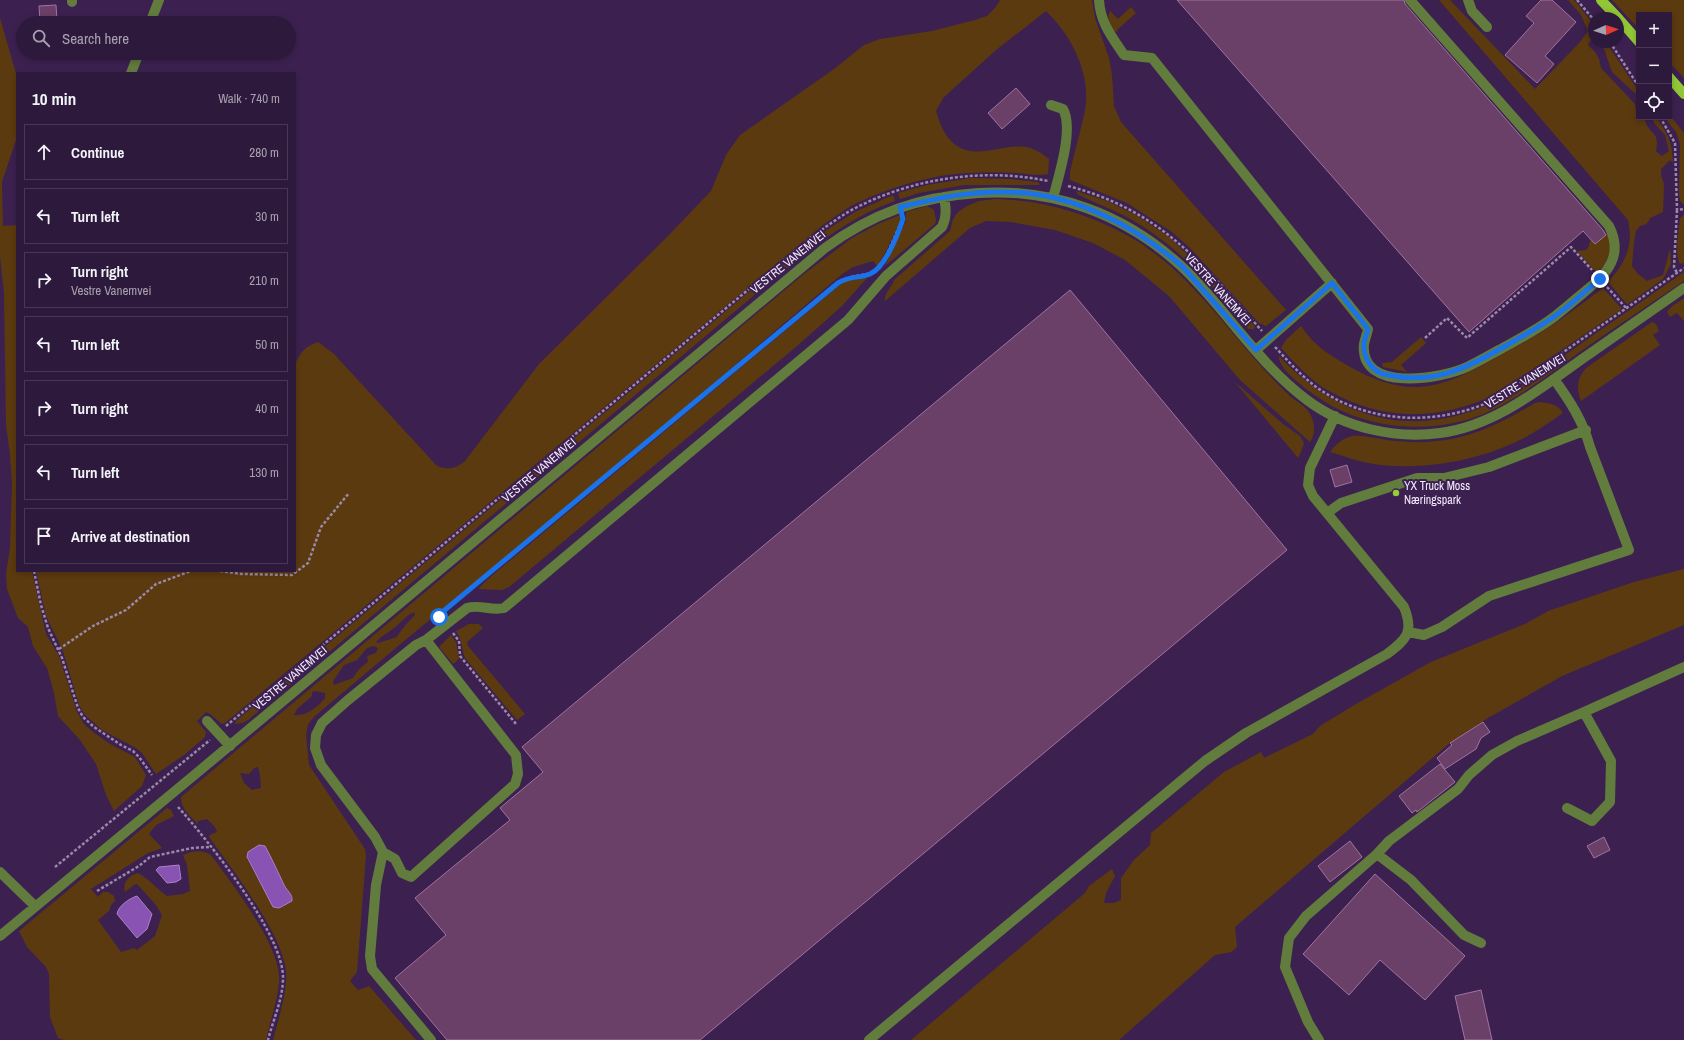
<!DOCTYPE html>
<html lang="en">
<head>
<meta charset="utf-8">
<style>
	:root { --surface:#2d193c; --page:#392647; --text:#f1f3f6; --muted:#a7a0af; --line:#483856 }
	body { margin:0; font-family:"Archivo Narrow",sans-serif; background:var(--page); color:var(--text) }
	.controls { position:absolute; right:12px; top:12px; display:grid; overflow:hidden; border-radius:0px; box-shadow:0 2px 6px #0003 }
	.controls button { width:36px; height:36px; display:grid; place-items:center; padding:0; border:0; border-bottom:1px solid var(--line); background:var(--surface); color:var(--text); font:20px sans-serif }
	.compass { position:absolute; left:1588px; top:12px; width:36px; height:36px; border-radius:50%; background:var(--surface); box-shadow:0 2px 6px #0003; rotate:87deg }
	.stop { position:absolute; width:12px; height:12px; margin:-9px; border:3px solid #1a73e8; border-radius:50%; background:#fff }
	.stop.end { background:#1a73e8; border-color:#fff; box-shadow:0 1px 4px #0008 }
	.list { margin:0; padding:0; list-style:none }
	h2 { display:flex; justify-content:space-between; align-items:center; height:52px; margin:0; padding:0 16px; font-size:17px }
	h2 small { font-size:13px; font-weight:400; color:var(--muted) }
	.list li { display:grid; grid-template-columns:26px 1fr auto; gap:12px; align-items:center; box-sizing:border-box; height:56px; margin:0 8px 8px; padding:0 8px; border:1px solid var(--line); border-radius:0px }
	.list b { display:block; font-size:15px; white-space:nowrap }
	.list p { margin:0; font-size:13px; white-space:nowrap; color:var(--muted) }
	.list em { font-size:13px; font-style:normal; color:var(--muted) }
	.icon { flex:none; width:22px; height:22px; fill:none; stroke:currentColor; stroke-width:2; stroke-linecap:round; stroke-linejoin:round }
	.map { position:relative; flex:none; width:1684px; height:1040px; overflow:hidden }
	.search { position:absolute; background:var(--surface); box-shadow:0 2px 6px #0003; left:16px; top:16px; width:280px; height:44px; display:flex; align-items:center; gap:10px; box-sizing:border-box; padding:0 14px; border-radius:22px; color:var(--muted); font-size:15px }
	.panel { position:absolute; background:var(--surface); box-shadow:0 2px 6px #0003; left:16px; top:72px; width:280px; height:500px; border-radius:0px }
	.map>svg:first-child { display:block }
	.green { fill:#5c3a0f; fill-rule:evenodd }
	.water { fill:#8853b2; stroke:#a881c8 }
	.building { fill:#6a3f68; stroke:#a273a0 }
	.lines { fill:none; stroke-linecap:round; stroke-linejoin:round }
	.path { stroke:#9a89a9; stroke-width:2.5; stroke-dasharray:3 2; stroke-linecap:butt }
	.minor { stroke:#617c3d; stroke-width:10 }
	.major { stroke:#91c736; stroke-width:10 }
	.route { stroke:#1a73e8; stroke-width:5 }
	.poi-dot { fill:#95cc3a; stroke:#3c2150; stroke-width:1.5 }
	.labels { text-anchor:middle; stroke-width:4; stroke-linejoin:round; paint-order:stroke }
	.street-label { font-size:12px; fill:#f4ebfd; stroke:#3c2150 }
	.poi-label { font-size:12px; fill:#f4ebfd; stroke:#3c2150; text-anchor:start }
</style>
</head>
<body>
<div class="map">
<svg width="1684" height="1040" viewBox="0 0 1684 1040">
	<rect width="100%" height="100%" fill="#3c2150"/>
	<path class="green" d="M1000,0h92l3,18 14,40 3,17 2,31 7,16 165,188 -20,16 -7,-3 -69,-75 -18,-16 -45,-29 -57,-23v-8c4,-19 10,-38 14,-57 9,-38 -11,-78 -38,-104l-50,39 -53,48 -7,13c3,10 7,22 15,30 22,23 54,0 79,7 7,2 14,7 19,11l-1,15c-11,2 -20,0 -31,-1 -15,-1 -31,-1 -46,0 -40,1 -84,15 -120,33 -10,6 -19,13 -28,19l-598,498 -3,1 -12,-10 -4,-2 -9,9 9,11 -1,5 -21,18 -28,19 -14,-21 -6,-5 -34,-18 -17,-15 -6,-10 -16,-54 -17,-35 -10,-45h259v-206c4,-12 11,-19 23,-23l16,12 103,112c11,4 19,3 28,-5l74,-97 129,-128 43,-45 15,-36 14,-20 94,-66 30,-24 16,-6 52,-8 43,-11 12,-4 8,-8z
		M1439,0h11l85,89 45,-47 8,-11 -7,-16 -13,-15h6l20,25v13h-2l-4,7 7,7 4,7 2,9 34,36c1,10 3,11 10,16 5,17 15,10 11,31l6,5 7,-5 -4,-16 -11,-12 -2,-6h4c12,18 16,23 17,46l-3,-3 -9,9v6l3,9 -1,28 -13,6c-2,5 -4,7 -10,8l-4,5 -2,11 -2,24 6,8 9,7 16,-6 7,-26 1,15 -8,15 -32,23 -4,2 -19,-22c17,-19 26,-35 20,-62z
		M1612,0h72v78l-15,-16v-47h-30v14z
		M1131,7l5,6 -18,16 -1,3 -3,-1c-3,-6 -8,-13 -4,-20l8,8z
		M0,18l17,59v60l-15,45 1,44 14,-1v346h15l14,63 13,22 18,56 7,12 9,8 17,12 25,13 11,18 -4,11 -28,25 -8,-16 -10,-31 -16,-24 -22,-24 -4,-23 -7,-25 -14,-22 -5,-19 -10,-9 -11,-29 -1,-15 4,-26 2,-64 -2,-30 -4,-29 -2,-132 -4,-36z
		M1599,42h7l33,50v5l-27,-25 -8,-23z
		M1669,114l15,19v72l-4,-4 -1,-6 1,-51 -4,-12 -12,-15h5z
		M971,178l39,1 28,3 2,3h-76l-45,8 -19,6 -2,-6 29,-8z
		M1076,191l31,10 29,14 33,22 39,37 41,45 6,8 -1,2h-6c-36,-44 -72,-86 -123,-113 -16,-8 -32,-14 -48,-22z
		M893,195l2,6c-46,16 -82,46 -119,76l-528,443 -6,3 -7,1 1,-3 575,-481 44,-28z
		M995,199c47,1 93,14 135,38 58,33 96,92 141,140 6,6 12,13 19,19 7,6 16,10 20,18 5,9 6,20 0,28l-70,-62 -71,-84 -44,-36 -32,-17 -38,-13 -44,-8 -25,-1 -16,7 -85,73c-1,-9 7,-13 9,-21l56,-49 3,-12 5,-7 9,-6 12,-5z
		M927,206l7,4 2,10 -1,4 -50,42 21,-45v-9z
		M900,215l1,5 -23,47 -5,-6 -20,6 -12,8 -259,220 -172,141 -95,80 -7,8 -2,11 3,30 56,84 1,6 -9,117 -7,9 8,9 11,-4 47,54h-143c5,-19 15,-50 13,-69 -4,-38 -54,-102 -77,-134l1,-2 7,-3 -2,-5 -8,-8 -9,2v3c-8,-8 -17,-15 -17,-27l623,-523 48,-36 26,-14zM414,612l1,3c-6,6 -14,15 -18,22l-19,6 -2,-1c5,-6 12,-9 18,-14 7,-5 11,-12 20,-16zM374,646l4,2 -2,5 -9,3 1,6c-7,5 -11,9 -15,16l-19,7 -1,-4 11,-16 13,-5 10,-12zM315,691l10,2v5c-7,9 -20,19 -31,17l3,-6 15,-13v-4zM258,767l2,8 1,13 -9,2 -8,-7 -4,-10 9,1 5,-6zM265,846l10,19 9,21 5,5 4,9 -14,8 -6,-1 -26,-48z
		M1684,215v48l-4,1c-6,-10 -1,-35 0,-46z
		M1608,233c6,12 0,30 -10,39h-2l-19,-21 9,-1 2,-2 3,-9 4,5z
		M1684,272v9c-33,22 -67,45 -100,68 -30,21 -60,46 -94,62 -53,25 -123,20 -171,-13 -10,-7 -42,-29 -40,-42 64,69 147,86 230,38z
		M867,278l-25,28 -45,40 -288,241 -7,3 -24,-1 10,-10 353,-295 5,-3z
		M1603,288l19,21 -124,84c-57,28 -113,29 -169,-2 -18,-10 -34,-28 -48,-43l5,-8 15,-14c13,20 31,31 51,42 20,11 43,20 66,19 26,-1 51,-14 74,-27 22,-12 44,-23 65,-38 16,-11 31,-23 46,-34z
		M1684,298v23l-7,-8 -7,4 -3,-5 4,-5z
		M1652,322l4,2 3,7 -6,4 7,10 -79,56c-5,-13 -4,-22 5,-33z
		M1421,337l5,6 -25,22 6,7 -24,-5 -1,-4 10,-1z
		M1235,382l48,42 17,12 4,7 -3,9 -3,6z
		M1540,402c9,1 18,2 23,11 -14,9 -28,20 -43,27 -42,21 -100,31 -146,24 -15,-2 -30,-8 -44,-12 4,-6 12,-13 19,-15 10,-4 33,3 45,4 14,1 28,2 42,0 37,-3 68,-20 99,-38z
		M1684,569v56l-122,51 -74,42 -37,24 -216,185 2,20 -6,5 -16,3 -96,85h-208l174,-147 4,-7 23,-17 3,7 -9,17 -2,10h10l7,-3v-22l13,-18 16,-15 1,-12 73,-61 37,-20 3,6 49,-24 7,-8 36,-22 75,-42 96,-39 21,-12 86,-29z
		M469,624h10l4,4 -16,14 1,4 57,68 -8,6 -52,-62c-4,-10 -2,-17 -9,-27z
		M451,635l5,7 3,17 -6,5 -14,-17z
		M167,808l4,2 3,6 -18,9 -7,9 13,14 -14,5 -57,36 7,8 5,-5h5l6,4 1,5 -4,4 -2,6 -11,9 23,32 13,-4 3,2 18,-14 7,-21 -6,-10 -19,-21 -3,1 -9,7c-3,-10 4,-16 13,-19 11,6 19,16 29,23l16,-2 7,-3 -3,-26 -4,-10c10,-4 18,-6 28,0 21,29 72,93 68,128 -2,19 -9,39 -13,57h-202l-6,-2 -8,-21 -1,-43 -3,-7 -19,-20 -8,-16z"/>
	<path class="water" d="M259,845l6,1c7,13 13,26 19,39 3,6 9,9 8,16l-13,7 -6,-1 -26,-50 1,-5z
		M179,865l2,14 -5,3 -9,1 -11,-13 3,-3z
		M137,896l15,18 -5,15 -10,9 -20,-24c1,-8 13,-16 20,-18z"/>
	<path class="building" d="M1177,0h227l1,4 198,226 3,5 -11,9 -12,-13 -114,101z
		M1541,0h11l24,22 -31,34 9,8 -17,19 -32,-28 29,-32 -8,-7z
		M56,5l1,15 -17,1 -1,-15z
		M1016,88l14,16 -28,25 -14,-16z
		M1070,290l217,260 -587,490h-253l-52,-62 51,-43 -31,-37 95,-78 -10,-12 43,-36 -21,-25z
		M1347,465l5,17 -17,5 -5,-17z
		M1483,722l7,10 -9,6 -5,11 -31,20 -8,-11 15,-13 -2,-2z
		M1440,764l15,18 -38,30 -1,-2 -4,3 -13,-17z
		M1604,837l6,13 -16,8 -7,-12z
		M1350,841l12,16 -32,25 -12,-16z
		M1375,874l90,82 -40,44 -45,-40 -31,35 -46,-41z
		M1481,990l11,50h-27l-10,-44z"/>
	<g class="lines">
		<path class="path" d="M1577,0l17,20
			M1610,42l29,45
			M1660,117l15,26 2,67 7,-1
			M1068,186c92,24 134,77 194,145
			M1677,210l-3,57 3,6
			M884,261l19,-43
			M1607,287l20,22
			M1425,338l22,-20 20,20 104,-91 21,23
			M1275,347c14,15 27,30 44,42 53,36 120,37 177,10l188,-131
			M34,571l7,34 7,23 14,30 16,50 5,9 11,10 27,18 12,6 6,6 13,18
			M220,571l22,3 50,1 16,-12 13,-36 28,-34
			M461,597l377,-314 13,-6 21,-4
			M453,633l6,8 1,15 56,68
			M59,649l34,-23 33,-16 30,-26 35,-13
			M226,726l584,-488c13,-9 25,-18 38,-26 59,-33 134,-45 200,-31
			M178,807c29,32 106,128 105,171 0,21 -10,42 -15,62
			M55,867l155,-127
			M97,891l42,-25 11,-9 42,-9 18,-1"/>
		<path class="minor" d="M1099,0c1,22 13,37 25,55l28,3 216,271c-1,5 -3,10 -4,15 -5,49 77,35 103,23 11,-5 21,-11 32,-17 18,-10 38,-20 55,-33 9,-7 18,-15 28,-23 10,-9 23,-18 29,-31 6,-12 4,-25 -2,-37l-199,-226
			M1468,0l4,11 15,16
			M72,2v-2
			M150,23l9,-23
			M131,73l8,-20
			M1051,105l12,4c11,20 -4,66 -10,89
			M1256,350l76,-67
			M1327,513l14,-10 76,-25h27l45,-11 97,-37
			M1408,632l16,3 18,-8 47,-31 140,-46 -39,-103c-7,-26 -20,-46 -36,-68
			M207,721l23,25
			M1567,808l25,13 18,-19 1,-41 -27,-49 100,-45
			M383,852l12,7 7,14 9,4 104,-93 3,-10 -2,-19 -90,-115
			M1377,854l34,26 53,55 17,8
			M0,872l35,34
			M0,936l198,-164 627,-524c48,-35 93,-51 153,-55 76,-5 146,21 202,72 21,19 39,42 57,64 21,25 43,51 70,71 37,28 88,39 133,33 55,-7 101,-45 145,-76 33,-23 66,-46 99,-69
			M431,1040l-59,-71 -2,-13 6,-71 7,-33 -8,-15 -54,-72 -6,-17 1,-13 6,-12 26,-23 68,-55 10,-5 41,-32c12,-4 24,3 37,0l344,-288 38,-44 56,-49c5,-10 4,-19 2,-30
			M869,1040l336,-279 41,-28 141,-79c20,-15 27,-22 17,-47l-91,-111 -5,-11 2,-17 25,-52
			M1319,1040l-11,-18 -23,-55 4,-29 17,-22 71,-62 12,-13 69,-52 11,-14 23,-20 25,-14 67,-29"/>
		<path class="major" d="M1601,0l17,18
			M1618,18l21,24
			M1669,77l15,17"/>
	</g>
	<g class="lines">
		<path class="route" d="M439,617l1,-3 398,-331c13,-8 20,-4 32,-9 15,-6 28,-40 33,-55l-3,-12c34,-8 69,-16 105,-15 66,0 129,33 178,75l73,83 76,-67 36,46c-1,5 -4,10 -4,15 -1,14 9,29 23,31 45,9 74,-4 113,-26 18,-10 36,-20 52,-31 17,-11 32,-26 48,-39"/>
	</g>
	<circle class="poi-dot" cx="1396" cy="493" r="4"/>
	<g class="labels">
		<g class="street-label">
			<text transform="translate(788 262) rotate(-39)" y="4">VESTRE VANEMVEI</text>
			<text transform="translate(1218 289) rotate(48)" y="4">VESTRE VANEMVEI</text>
			<text transform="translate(1525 381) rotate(-32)" y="4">VESTRE VANEMVEI</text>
			<text transform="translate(539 470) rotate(-40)" y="4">VESTRE VANEMVEI</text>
			<text transform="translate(290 678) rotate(-40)" y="4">VESTRE VANEMVEI</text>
		</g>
		<g class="poi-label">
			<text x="1404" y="490">YX Truck Moss<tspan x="1404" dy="14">Næringspark</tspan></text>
		</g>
	</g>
</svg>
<div class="controls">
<button>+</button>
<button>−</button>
<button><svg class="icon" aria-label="locate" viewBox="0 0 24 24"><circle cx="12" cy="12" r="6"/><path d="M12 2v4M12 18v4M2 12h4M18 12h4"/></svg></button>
</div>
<svg class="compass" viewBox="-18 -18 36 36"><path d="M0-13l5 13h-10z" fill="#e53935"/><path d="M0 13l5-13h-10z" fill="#a7a0af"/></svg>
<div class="stop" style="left:439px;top:617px"></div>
<div class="stop end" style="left:1600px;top:279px"></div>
<div class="search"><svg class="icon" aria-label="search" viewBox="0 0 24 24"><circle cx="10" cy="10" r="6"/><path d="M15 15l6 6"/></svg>Search here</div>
<section class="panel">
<h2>10 min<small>Walk · 740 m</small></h2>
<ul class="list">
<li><svg class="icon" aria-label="ahead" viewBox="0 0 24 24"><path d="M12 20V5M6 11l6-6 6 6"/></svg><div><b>Continue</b></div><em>280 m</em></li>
<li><svg class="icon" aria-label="left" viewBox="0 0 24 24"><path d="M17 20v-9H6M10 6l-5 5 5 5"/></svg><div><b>Turn left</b></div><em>30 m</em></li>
<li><svg class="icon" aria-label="right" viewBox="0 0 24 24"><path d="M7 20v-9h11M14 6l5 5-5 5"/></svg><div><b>Turn right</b><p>Vestre Vanemvei</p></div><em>210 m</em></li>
<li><svg class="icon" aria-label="left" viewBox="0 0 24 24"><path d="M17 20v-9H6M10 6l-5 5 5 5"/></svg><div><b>Turn left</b></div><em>50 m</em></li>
<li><svg class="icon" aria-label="right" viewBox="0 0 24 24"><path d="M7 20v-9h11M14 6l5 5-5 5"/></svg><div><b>Turn right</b></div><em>40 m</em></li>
<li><svg class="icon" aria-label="left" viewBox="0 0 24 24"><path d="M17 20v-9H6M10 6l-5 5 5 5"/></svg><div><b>Turn left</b></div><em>130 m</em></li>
<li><svg class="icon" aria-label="arrive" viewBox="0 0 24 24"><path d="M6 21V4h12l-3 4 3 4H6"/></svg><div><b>Arrive at destination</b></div></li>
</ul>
</section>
</div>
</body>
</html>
